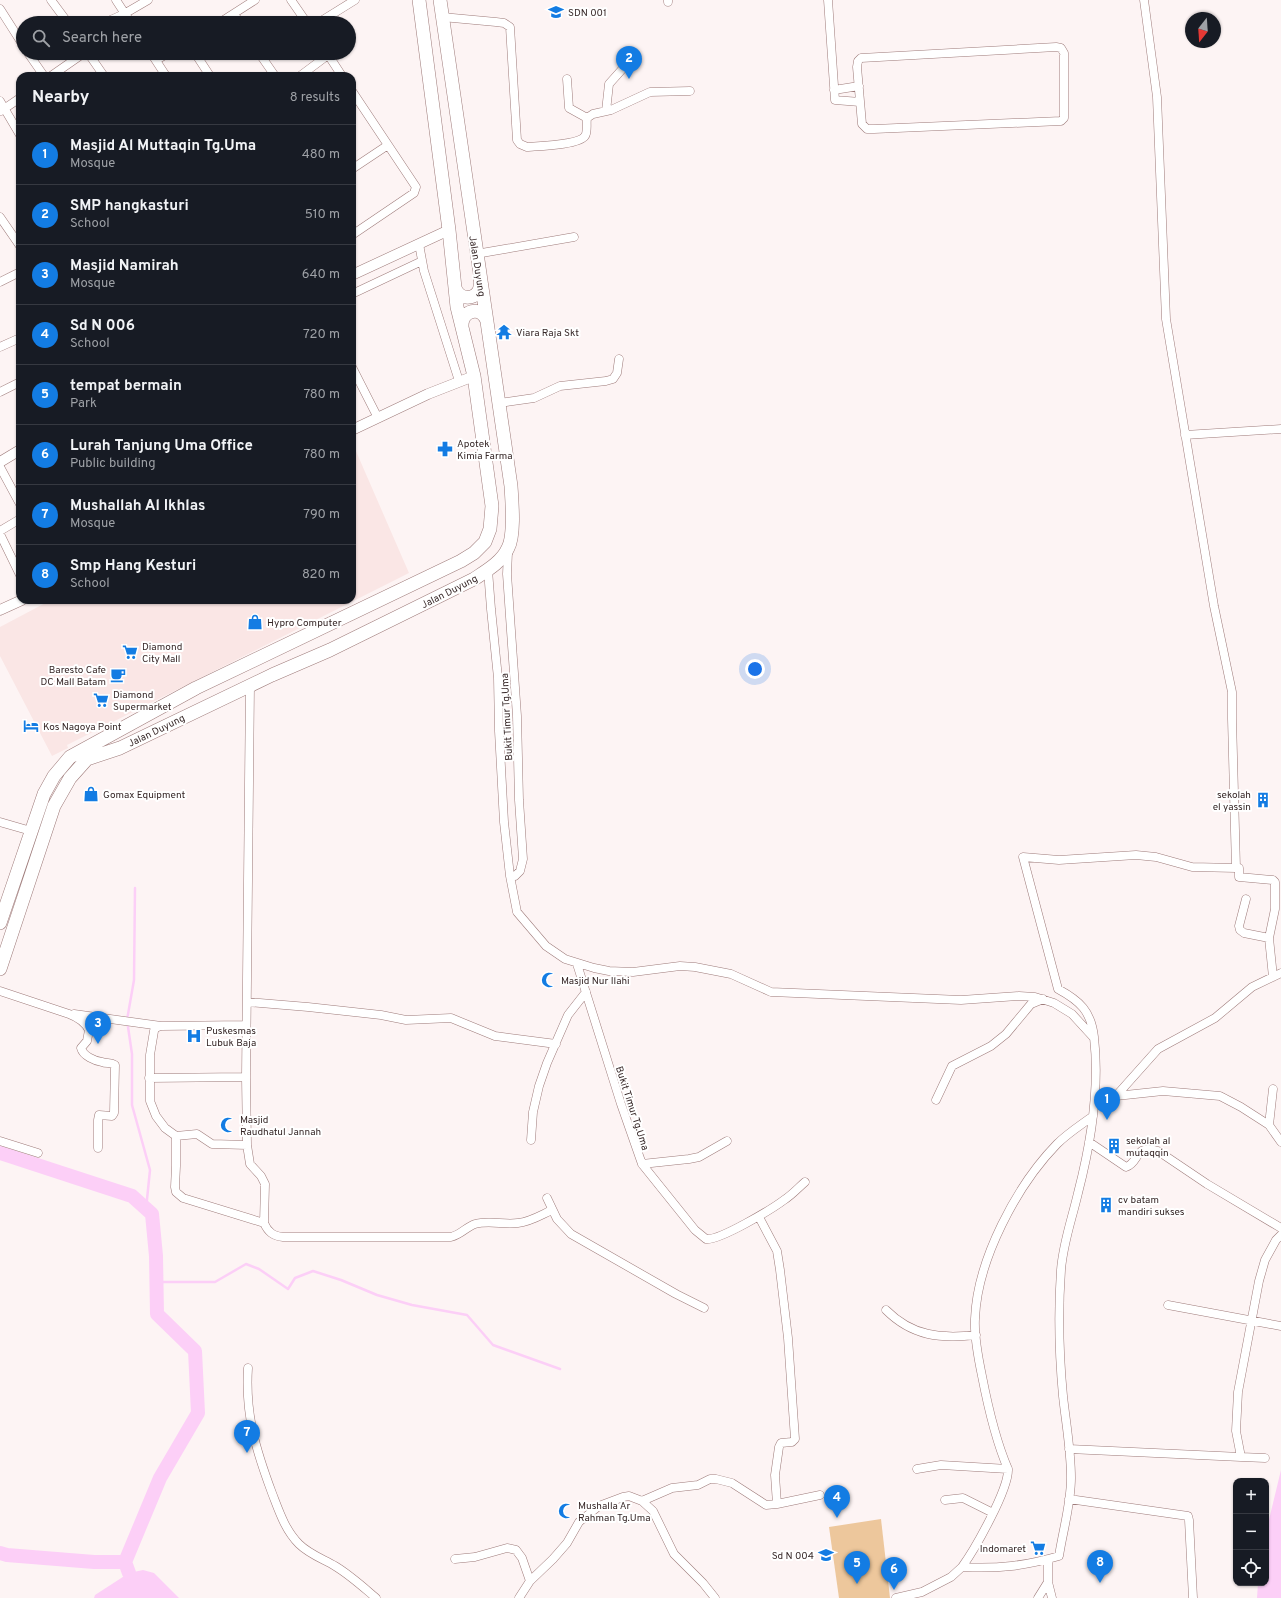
<!DOCTYPE html>
<html lang="en">
<head>
<meta charset="utf-8">
<style>
	:root { --surface:#171b24; --page:#20242c; --text:#f1f3f6; --muted:#9ea1a6; --line:#363941; --accent:#137ce3 }
	body { margin:0; font-family:Overpass,sans-serif; background:var(--page); color:var(--text) }
	.controls { position:absolute; right:12px; bottom:12px; display:grid; overflow:hidden; border-radius:8px; box-shadow:0 1px 3px #0004 }
	.controls button { width:36px; height:36px; display:grid; place-items:center; padding:0; border:0; border-bottom:1px solid var(--line); background:var(--surface); color:var(--text); font:20px sans-serif }
	.compass { position:absolute; left:1185px; top:12px; width:36px; height:36px; border-radius:50%; background:var(--surface); box-shadow:0 1px 3px #0004; rotate:197deg }
	.you { position:absolute; left:755px; top:669px; width:14px; height:14px; margin:-10px; border:3px solid #fff; border-radius:50%; background:#1a73e8; box-shadow:0 0 0 6px #1a73e833 }
	.badge { display:grid; place-items:center; width:26px; height:26px; border-radius:50%; background:var(--accent); color:#fff; font-size:13px; font-weight:700 }
	.pin { position:absolute; translate:-50% -33px; filter:drop-shadow(0 1px 2px #0008) }
	.pin::after { content:''; position:absolute; top:21px; width:14px; height:12px; background:inherit; clip-path:polygon(0 0,100% 0,50% 100%) }
	.list { margin:0; padding:0; list-style:none }
	h2 { display:flex; justify-content:space-between; align-items:center; height:52px; margin:0; padding:0 16px; font-size:17px }
	h2 small { font-size:13px; font-weight:400; color:var(--muted) }
	.list li { display:grid; grid-template-columns:26px 1fr auto; gap:12px; align-items:center; box-sizing:border-box; height:60px; padding:0 16px; border-top:1px solid var(--line) }
	.list b { display:block; font-size:15px; white-space:nowrap }
	.list p { margin:0; font-size:13px; white-space:nowrap; color:var(--muted) }
	.list em { font-size:13px; font-style:normal; color:var(--muted) }
	.icon { flex:none; width:22px; height:22px; fill:none; stroke:currentColor; stroke-width:2; stroke-linecap:round; stroke-linejoin:round }
	.map { position:relative; flex:none; width:1281px; height:1598px; overflow:hidden }
	.search { position:absolute; background:var(--surface); box-shadow:0 1px 3px #0004; left:16px; top:16px; width:340px; height:44px; display:flex; align-items:center; gap:10px; box-sizing:border-box; padding:0 14px; border-radius:22px; color:var(--muted); font-size:15px }
	.panel { position:absolute; background:var(--surface); box-shadow:0 1px 3px #0004; left:16px; top:72px; width:340px; height:532px; border-radius:12px }
	.map>svg:first-child { display:block }
	.built { fill:#fae6e5 }
	.green { fill:#edc79c }
	.water { fill:#fccff7 }
	.lines { fill:none; stroke-linecap:round; stroke-linejoin:round }
	.stream { stroke:#fccff7; stroke-width:2.5 }
	.river { stroke:#fccff7; stroke-width:14 }
	.minor-casing { stroke:#9e7b7a; stroke-width:9 }
	.tertiary-casing { stroke:#9e7b7a; stroke-width:11 }
	.trunk-casing { stroke:#9e7b7a; stroke-width:14 }
	.minor { stroke:#fff; stroke-width:8 }
	.tertiary { stroke:#fff; stroke-width:10 }
	.trunk { stroke:#fff; stroke-width:13 }
	.labels { text-anchor:middle; stroke-width:4; stroke-linejoin:round; paint-order:stroke }
	.poi-label { font-size:10px; fill:#362727; stroke:#fff; text-anchor:start }
	.street-label { font-size:10px; fill:#362727; stroke:#fff }
</style>
</head>
<body>
<div class="map">
<svg width="1281" height="1598" viewBox="0 0 1281 1598">
	<rect width="100%" height="100%" fill="#fdf4f4"/>
	<path class="built" d="M352,442l57,131 -342,172 1,3 -16,8 -52,-100v-29l51,-27h301z"/>
	<path class="green" d="M881,1519l9,79h-51l-10,-71z"/>
	<path class="water" d="M1281,1470v128h-24l1,-15h8v-51z
		M143,1570l11,3 25,25h-85l1,-3 34,-22z"/>
	<g class="lines">
		<path class="stream" d="M135,888l-1,92 -7,40 5,34v51l18,65 -4,39
			M156,1282h59l31,-18 13,5 29,20 7,-11 18,-7 28,9 36,15 35,10 55,10 26,30 67,24"/>
		<path class="river" d="M0,1153l132,43 20,18 4,42 1,58 38,37 3,62 -38,65 -35,84
			M0,1553l7,2 87,7h31l4,11"/>
		<g class="minor-casing">
			<path id="minor" d="M51,0l17,23
				M116,0l15,23
				M291,0l16,23
				M668,0v2
				M828,0l7,100 25,2
				M1144,0l13,97 9,222 48,287 18,86v27l4,149h3v9l34,3 2,2v27l-6,29 4,39
				M0,9l23,36
				M234,14l6,9
				M442,17l54,5 8,1 6,4 7,113 3,4 7,3c11,-1 52,-2 58,-11 3,-4 1,-13 2,-18l6,-4 18,-4 39,-18 40,-1
				M104,23l20,-9 24,-14
				M219,23l36,-23
				M318,23l37,-23
				M1056,47l5,1 3,5v65l-3,3 -187,8h-7l-5,-5 -5,-57 1,-6 3,-3z
				M28,53l16,23
				M88,53l16,23
				M151,53l15,23
				M195,53l15,23
				M259,53l16,23
				M327,53l15,23
				M157,60l11,-7
				M51,76l33,-23
				M300,76l28,-21
				M567,79l2,29 18,10
				M834,90l25,-4
				M352,91l64,96 -2,6 -62,42
				M0,101l20,34
				M1,111l19,-13
				M606,111l3,-27 25,-28
				M352,169l36,-24
				M0,217l20,29
				M419,244l5,27 35,110
				M476,254l98,-17
				M0,282l20,-10
				M352,294l70,-33
				M0,347l20,-9
				M352,367l26,51
				M0,392l20,-10
				M499,403l35,-5 26,-12 46,-5 7,-2 4,-6 2,-14
				M1185,435l96,-6
				M0,467l20,37
				M0,531l20,-12
				M0,534l20,41
				M508,552l-1,22 10,142 2,84 4,59 -3,12 -5,5h-5
				M488,570l3,39 7,69 1,53 5,91 6,54 7,36 29,34 19,13 29,9 15,3 24,1 47,-6 15,1 36,7 40,18 190,8 58,-4 16,1 19,6 18,11 22,24
				M250,685l-4,392 1,68 3,19 11,12 4,8 -1,39c4,9 9,13 19,14h168c11,-3 15,-10 24,-13 14,-4 29,1 43,-1 12,-1 23,-8 34,-13
				M0,822l31,9
				M1246,899l-7,27 1,4 4,3 25,5
				M577,964l44,140 21,60 53,66 11,9c13,2 66,-30 78,-39 8,-5 14,-12 21,-18
				M0,991l69,23c8,3 16,8 20,16l-2,11 -6,7c2,8 14,13 21,14 5,2 8,0 13,3l-1,48 -2,3 -13,-1 -1,5v28
				M247,1002l61,5 73,8 25,5 45,-2 44,18 61,8
				M74,1014l87,12 85,-1
				M161,1026l-6,2 -1,3 -4,24v46l6,15 9,12 11,8 21,-2 15,10 35,1
				M149,1078l97,-1
				M1116,1096l42,-47 57,-31 37,-31 29,-14
				M936,1100l16,-34 39,-20 15,-12 25,-30 12,-5
				M1095,1101l21,-5 47,-5 57,5 21,11 28,18 12,17
				M1269,1125l4,-36
				M176,1136v30l-1,21 1,5 7,6 81,25
				M531,1140l2,-28 6,-26 8,-23 21,-48 18,-23
				M0,1141l38,12
				M1089,1142l37,25c14,-4 8,-24 32,-16l49,33 74,44
				M642,1164l47,-5 10,-2 28,-16
				M547,1198l10,21 14,15 105,60 28,14
				M759,1217l18,34 3,19 8,68 7,101 -3,3 -11,1 -2,4 -4,28 2,29 43,-9
				M1168,1305l113,21
				M886,1310c26,26 54,29 90,25
				M248,1368c-3,47 8,82 24,125 7,18 13,37 27,51 10,10 24,15 36,22 15,9 28,21 41,32
				M1069,1449l172,8
				M1265,1458l-24,-1 -5,-26 2,-39 21,-111 6,-21 11,-20 5,-5
				M917,1469l24,-4 67,4
				M1069,1499l119,17 1,4 4,78
				M945,1500l18,-2 30,15
				M642,1501l30,-13 26,-3 12,-6h6l16,4 34,22 11,-1
				M455,1559l20,-2 32,-9 9,2 6,8 8,23
				M962,1567c13,-18 47,-78 46,-98 -13,-30 -20,-62 -26,-93 -4,-19 -8,-39 -7,-57 2,-59 42,-134 82,-175 11,-11 24,-19 36,-28
				M1048,1582l4,16
				M519,1598l11,-17 23,-22 14,-16 12,-21 20,-16 24,-9 6,-1 13,5 11,10 21,43 29,29 12,15
				M896,1598l26,-6 29,-15 11,-10c36,2 63,-1 97,-11 4,-26 12,-52 12,-78 0,-28 -5,-54 -8,-82 -4,-42 -5,-84 -2,-126 2,-27 11,-51 17,-77 13,-50 22,-104 16,-156 -3,-26 -14,-36 -36,-48l-35,-132 36,3 77,-5 20,2 36,10 44,1
				M1038,1598l10,-16v-23"/>
		</g>
		<g class="tertiary-casing">
			<path id="tertiary" d="M352,275l97,-45
				M352,430l76,-36 46,-18
				M0,462l20,-12
				M0,610l22,-10"/>
		</g>
		<g class="trunk-casing">
			<path id="trunk" d="M455,288c6,15 27,11 25,-6
				M462,327c-1,-17 19,-22 25,-6
				M0,923l44,-129 10,-18 16,-19 126,-69 265,-127 13,-8 11,-11 5,-13 2,-23 -18,-130 -17,-69 -8,-77 -30,-230
				M0,969l54,-163 16,-28 17,-19 33,-11 152,-73 58,-25 144,-71c12,-8 28,-17 34,-31 7,-13 4,-46 3,-62l-71,-486"/>
		</g>
		<use href="#minor" class="minor"/>
		<use href="#tertiary" class="tertiary"/>
		<use href="#trunk" class="trunk"/>
	</g>
	<defs>
		<g id="school-bare" transform="scale(1.2)"><path d="M0-5L7-2L0 1L-7-2ZM-4 1L0 2.5L4 1V4Q0 6-4 4Z" fill="#137ce3" stroke="#fff" stroke-width="2.5" paint-order="stroke"/></g>
		<g id="temple-bare" transform="scale(1.2)"><path d="M0-6L5-2H3V0L6.5 2.5H4V6H1.5V3h-3V6H-4V2.5H-6.5L-3 0V-2H-5Z" fill="#137ce3" stroke="#fff" stroke-width="2.5" paint-order="stroke"/></g>
		<g id="pharmacy-bare" transform="scale(1.2)"><path d="M-2-6h4v4h4v4h-4v4h-4v-4h-4v-4h4Z" fill="#137ce3" stroke="#fff" stroke-width="2.5" paint-order="stroke"/></g>
		<g id="shop-bare" transform="scale(1.2)"><path d="M-5-2.5h2.3a2.7 3.5 0 0 1 5.4 0H5L5.5 6h-11ZM-1.5-2.5h3a1.5 2.3 0 0 0-3 0Z" fill="#137ce3" stroke="#fff" stroke-width="2.5" paint-order="stroke"/></g>
		<g id="supermarket-bare" transform="scale(1.2)"><path d="M-6-5.5h2.5l.6 2H6L4.5 2H-2.5L-4.4-4H-6ZM-1.5 3.2a1.3 1.3 0 1 0 .1 0ZM3 3.2a1.3 1.3 0 1 0 .1 0Z" fill="#137ce3" stroke="#fff" stroke-width="2.5" paint-order="stroke"/></g>
		<g id="cafe-bare" transform="scale(1.2)"><path d="M-5.5-4.5H6V0H3Q3 3.5 0 3.5H-2.5Q-5.5 3.5-5.5 0ZM3-3.2v2h1.7v-2ZM-6 4.5H4V6H-6Z" fill="#137ce3" stroke="#fff" stroke-width="2.5" paint-order="stroke"/></g>
		<g id="hotel-bare" transform="scale(1.2)"><path d="M-6-4.5h1.5V1H6V5H4.5V3h-9V5H-6ZM-4 0a1.8 1.8 0 1 1 3.6 0ZM.5 0V-2.5h3Q6-2.5 6 0Z" fill="#137ce3" stroke="#fff" stroke-width="2.5" paint-order="stroke"/></g>
		<g id="building-bare" transform="scale(1.2)"><path d="M-4-6H4V6H1V3H-1V6H-4ZM-2.5-4.3h1.7v1.8h-1.7ZM.8-4.3h1.7v1.8H.8ZM-2.5-1h1.7V.8h-1.7ZM.8-1h1.7V.8H.8Z" fill="#137ce3" stroke="#fff" stroke-width="2.5" paint-order="stroke"/></g>
		<g id="mosque-bare" transform="scale(1.2)"><path d="M3.5-4.9A6 6 0 1 0 3.5 4.9A5 5 0 1 1 3.5-4.9Z" fill="#137ce3" stroke="#fff" stroke-width="2.5" paint-order="stroke"/></g>
		<g id="hospital-bare" transform="scale(1.2)"><path d="M-5-5h3v3.5h4V-5h3V5h-3V1.5h-4V5h-3Z" fill="#137ce3" stroke="#fff" stroke-width="2.5" paint-order="stroke"/></g>
	</defs>
	<g fill-rule="evenodd">
		<use href="#school-bare" x="556" y="12"/>
		<use href="#temple-bare" x="504" y="332"/>
		<use href="#pharmacy-bare" x="445" y="449"/>
		<use href="#shop-bare" x="255" y="622"/>
		<use href="#supermarket-bare" x="130" y="652"/>
		<use href="#cafe-bare" x="118" y="675"/>
		<use href="#supermarket-bare" x="101" y="700"/>
		<use href="#hotel-bare" x="31" y="726"/>
		<use href="#shop-bare" x="91" y="794"/>
		<use href="#building-bare" x="1263" y="800"/>
		<use href="#mosque-bare" x="549" y="980"/>
		<use href="#hospital-bare" x="194" y="1036"/>
		<use href="#mosque-bare" x="228" y="1125"/>
		<use href="#building-bare" x="1114" y="1146"/>
		<use href="#building-bare" x="1106" y="1205"/>
		<use href="#mosque-bare" x="566" y="1511"/>
		<use href="#supermarket-bare" x="1038" y="1548"/>
		<use href="#school-bare" x="826" y="1555"/>
	</g>
	<g class="labels">
		<g class="poi-label">
			<text x="568" y="16">SDN 001</text>
			<text x="516" y="336">Viara Raja Skt</text>
			<text x="457" y="447">Apotek<tspan x="457" dy="12">Kimia Farma</tspan></text>
			<text x="267" y="626">Hypro Computer</text>
			<text x="142" y="650">Diamond<tspan x="142" dy="12">City Mall</tspan></text>
			<text x="106" y="673" text-anchor="end">Baresto Cafe<tspan x="106" dy="12">DC Mall Batam</tspan></text>
			<text x="113" y="698">Diamond<tspan x="113" dy="12">Supermarket</tspan></text>
			<text x="43" y="730">Kos Nagoya Point</text>
			<text x="103" y="798">Gomax Equipment</text>
			<text x="1251" y="798" text-anchor="end">sekolah<tspan x="1251" dy="12">el yassin</tspan></text>
			<text x="561" y="984">Masjid Nur Ilahi</text>
			<text x="206" y="1034">Puskesmas<tspan x="206" dy="12">Lubuk Baja</tspan></text>
			<text x="240" y="1123">Masjid<tspan x="240" dy="12">Raudhatul Jannah</tspan></text>
			<text x="1126" y="1144">sekolah al<tspan x="1126" dy="12">mutaqqin</tspan></text>
			<text x="1118" y="1203">cv batam<tspan x="1118" dy="12">mandiri sukses</tspan></text>
			<text x="578" y="1509">Mushalla Ar<tspan x="578" dy="12">Rahman Tg.Uma</tspan></text>
			<text x="1026" y="1552" text-anchor="end">Indomaret</text>
			<text x="814" y="1559" text-anchor="end">Sd N 004</text>
		</g>
		<g class="street-label">
			<text transform="translate(478 266) rotate(81)" y="4">Jalan Duyung</text>
			<text transform="translate(449 591) rotate(-27)" y="4">Jalan Duyung</text>
			<text transform="translate(506 717) rotate(-93)" y="4">Bukit Timur Tg.Uma</text>
			<text transform="translate(156 730) rotate(-26)" y="4">Jalan Duyung</text>
			<text transform="translate(633 1108) rotate(72)" y="4">Bukit Timur Tg.Uma</text>
		</g>
	</g>
</svg>
<div class="controls">
<button>+</button>
<button>−</button>
<button><svg class="icon" aria-label="locate" viewBox="0 0 24 24"><circle cx="12" cy="12" r="6"/><path d="M12 2v4M12 18v4M2 12h4M18 12h4"/></svg></button>
</div>
<svg class="compass" viewBox="-18 -18 36 36"><path d="M0-13l5 13h-10z" fill="#e53935"/><path d="M0 13l5-13h-10z" fill="#9ea1a6"/></svg>
<div class="you"></div>
<div class="pin badge" style="left:1107px;top:1120px">1</div>
<div class="pin badge" style="left:629px;top:79px">2</div>
<div class="pin badge" style="left:98px;top:1044px">3</div>
<div class="pin badge" style="left:837px;top:1518px">4</div>
<div class="pin badge" style="left:857px;top:1584px">5</div>
<div class="pin badge" style="left:894px;top:1590px">6</div>
<div class="pin badge" style="left:247px;top:1453px">7</div>
<div class="pin badge" style="left:1100px;top:1583px">8</div>
<div class="search"><svg class="icon" aria-label="search" viewBox="0 0 24 24"><circle cx="10" cy="10" r="6"/><path d="M15 15l6 6"/></svg>Search here</div>
<section class="panel">
<h2>Nearby<small>8 results</small></h2>
<ul class="list">
<li><span class="badge">1</span><div><b>Masjid Al Muttaqin Tg.Uma</b><p>Mosque</p></div><em>480 m</em></li>
<li><span class="badge">2</span><div><b>SMP hangkasturi</b><p>School</p></div><em>510 m</em></li>
<li><span class="badge">3</span><div><b>Masjid Namirah</b><p>Mosque</p></div><em>640 m</em></li>
<li><span class="badge">4</span><div><b>Sd N 006</b><p>School</p></div><em>720 m</em></li>
<li><span class="badge">5</span><div><b>tempat bermain</b><p>Park</p></div><em>780 m</em></li>
<li><span class="badge">6</span><div><b>Lurah Tanjung Uma Office</b><p>Public building</p></div><em>780 m</em></li>
<li><span class="badge">7</span><div><b>Mushallah Al Ikhlas</b><p>Mosque</p></div><em>790 m</em></li>
<li><span class="badge">8</span><div><b>Smp Hang Kesturi</b><p>School</p></div><em>820 m</em></li>
</ul>
</section>
</div>
</body>
</html>
